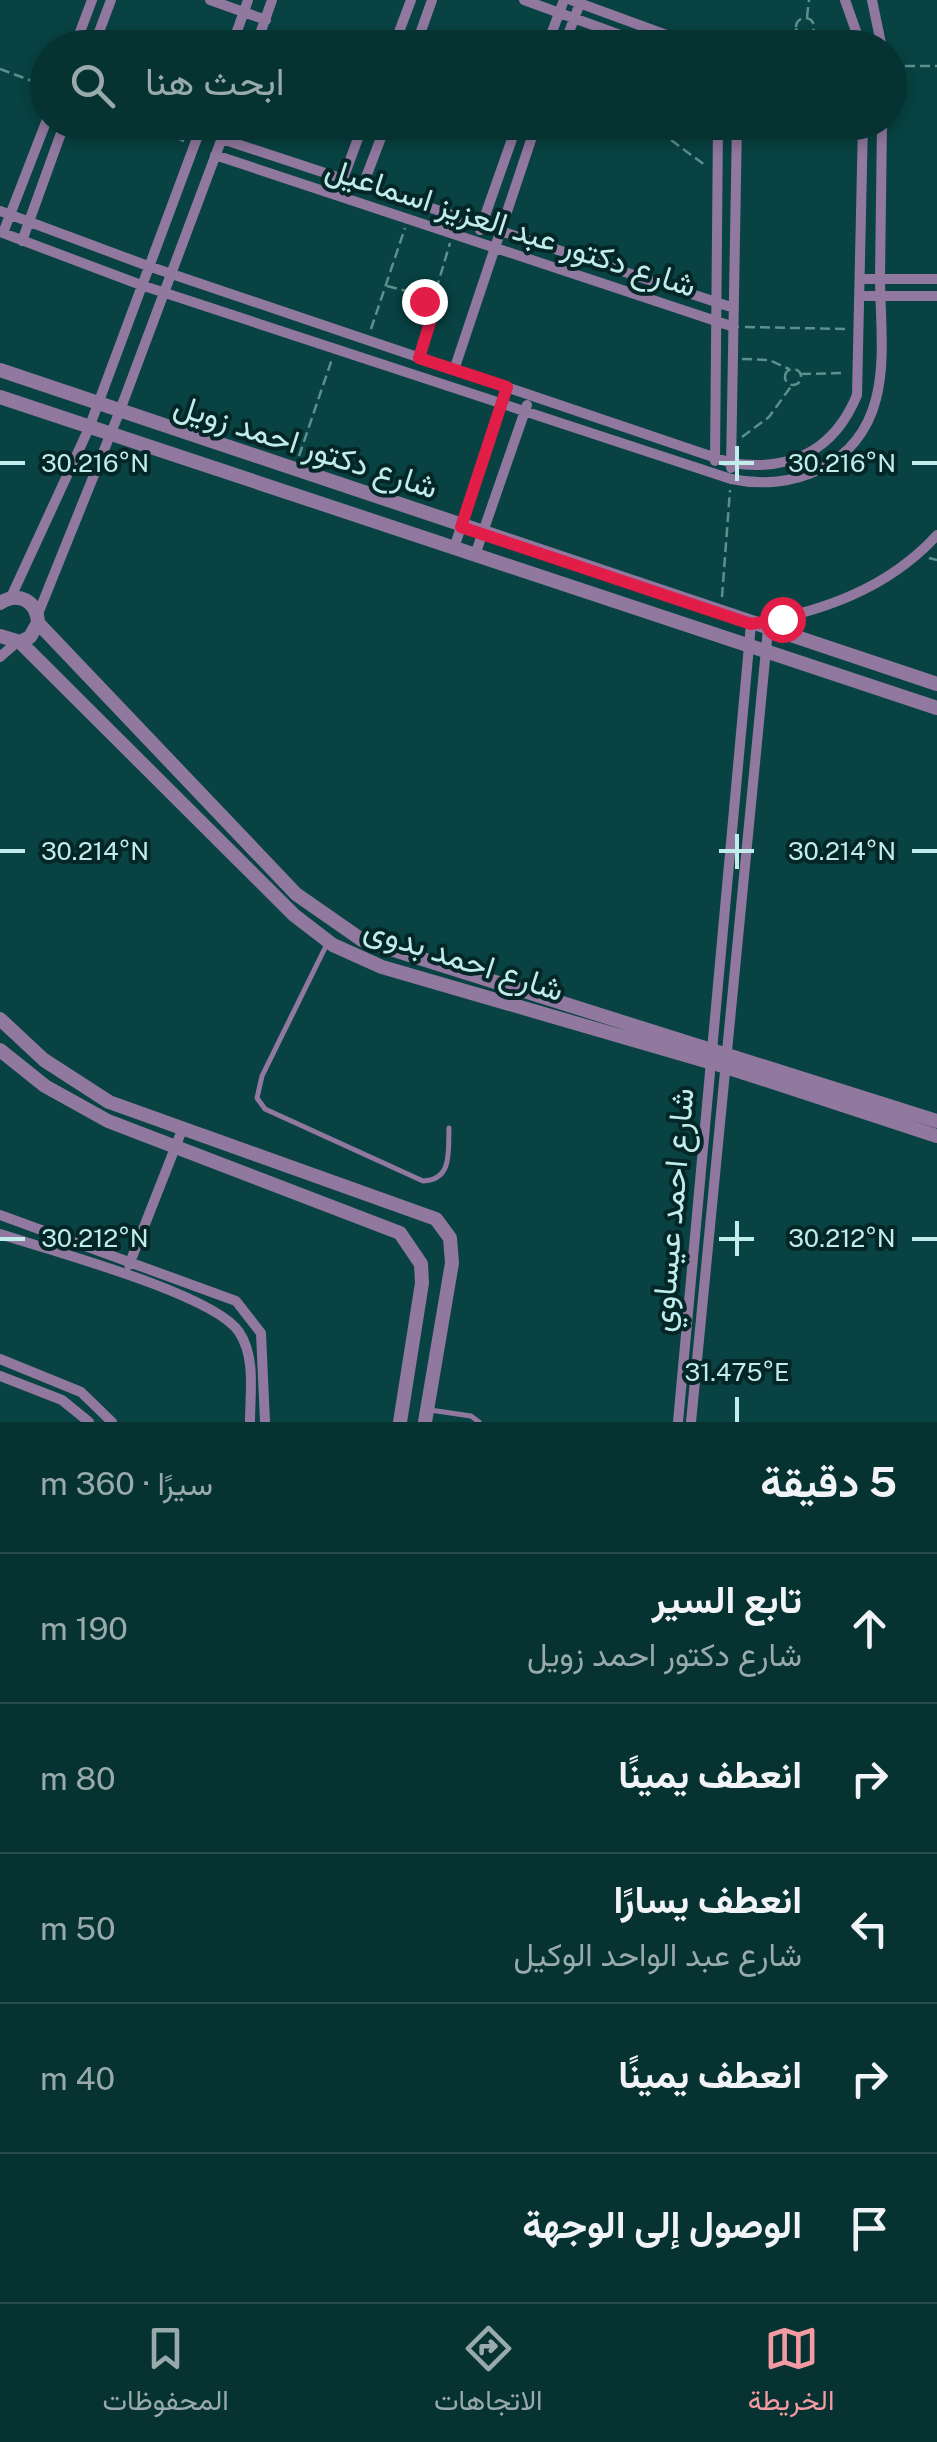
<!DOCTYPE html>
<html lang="ar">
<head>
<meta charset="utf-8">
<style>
	:root { --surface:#063232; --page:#0f3a3a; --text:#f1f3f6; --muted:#98aaac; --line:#274d4d; --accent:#f49aa3 }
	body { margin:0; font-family:"Public Sans",Vazirmatn,sans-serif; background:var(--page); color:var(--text); direction:rtl }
	.stop { position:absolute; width:30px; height:30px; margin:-22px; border:8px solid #e11d48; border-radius:50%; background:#fff }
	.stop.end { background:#e11d48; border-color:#fff; box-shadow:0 2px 10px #0008 }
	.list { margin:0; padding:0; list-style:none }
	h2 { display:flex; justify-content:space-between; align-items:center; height:130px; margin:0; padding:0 40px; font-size:42px }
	h2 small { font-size:32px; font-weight:400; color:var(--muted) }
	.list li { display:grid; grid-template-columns:65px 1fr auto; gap:30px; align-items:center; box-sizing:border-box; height:150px; padding:0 40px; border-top:2px solid var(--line) }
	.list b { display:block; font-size:38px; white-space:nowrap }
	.list p { margin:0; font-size:32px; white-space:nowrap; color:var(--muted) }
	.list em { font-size:32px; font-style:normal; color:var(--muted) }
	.icon { flex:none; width:55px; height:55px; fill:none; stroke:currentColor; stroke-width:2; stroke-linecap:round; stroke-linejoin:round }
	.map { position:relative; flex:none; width:937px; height:1422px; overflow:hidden; direction:ltr }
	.search { position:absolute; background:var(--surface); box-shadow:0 5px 15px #0003; left:30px; right:30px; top:30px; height:110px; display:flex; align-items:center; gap:25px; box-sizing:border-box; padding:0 35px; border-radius:55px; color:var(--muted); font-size:38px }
	.sheet { height:880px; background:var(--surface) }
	nav { display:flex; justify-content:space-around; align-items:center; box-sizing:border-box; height:140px; border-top:2px solid var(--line); background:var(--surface); font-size:28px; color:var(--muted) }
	nav a { display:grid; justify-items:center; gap:5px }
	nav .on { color:var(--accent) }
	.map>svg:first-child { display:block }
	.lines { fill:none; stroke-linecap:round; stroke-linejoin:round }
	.path { stroke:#5c908f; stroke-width:2.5; stroke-dasharray:10 5; stroke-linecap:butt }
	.service { stroke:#91789f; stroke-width:5 }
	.minor { stroke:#91789f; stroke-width:10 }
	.tertiary { stroke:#91789f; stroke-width:14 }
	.route { stroke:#e11d48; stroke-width:12 }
	.ticks { fill:none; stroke:#c0edeb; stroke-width:4 }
	.labels { text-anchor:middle; stroke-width:8; stroke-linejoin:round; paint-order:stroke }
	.street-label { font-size:32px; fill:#c0edeb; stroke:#052626 }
	.ticks-label { font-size:25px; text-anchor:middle; fill:#c0edeb; stroke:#052626; stroke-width:8; stroke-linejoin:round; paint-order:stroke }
</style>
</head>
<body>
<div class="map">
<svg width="937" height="1422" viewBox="0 0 937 1422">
	<rect width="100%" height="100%" fill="#084242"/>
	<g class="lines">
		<path class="path" d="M807,17l2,-17
			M796 27a9 9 0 1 1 18 0a9 9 0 1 1-18 0Z
			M581,36l8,12
			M810,36l6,12
			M784,48l13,-15
			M890,66h47
			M0,69l48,18
			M138,122l46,19
			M647,122l59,44
			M387,286l35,9
			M424 297a8 8 0 1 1 16 0a8 8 0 1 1-16 0Z
			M436,290l14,-47
			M745,327l102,2
			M371,329l34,-101
			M422,347l13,-41
			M742,359l27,1 20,9
			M785 377a8 8 0 1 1 16 0a8 8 0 1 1-16 0Z
			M801,374l44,-1
			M742,437l27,-20 23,-32
			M299,456l33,-97
			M929,558l8,2
			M722,597l8,-107"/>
		<path class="service" d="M327,944l-65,132 -5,22 8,11 158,72c30,-1 25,-30 26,-53
			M430,1410l41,6 8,6"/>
		<path class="minor" d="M210,0l56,20
			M524,0l132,48
			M571,0l131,48
			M845,0l17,48
			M872,0l10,48
			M74,48l18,-48
			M93,48l18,-48
			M231,48l17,-48
			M255,48l17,-48
			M393,48l18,-48
			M415,48l17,-48
			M546,48l18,-48
			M563,48l17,-45
			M222,139l512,169
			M215,155l519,172
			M343,179l21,-57
			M363,185l24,-63
			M0,211l148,55 583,197c59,9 103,-12 126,-68l6,-273
			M480,230l38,-108
			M0,232l141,53 590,194c62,13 128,-13 145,-80 10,-38 4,-83 4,-123 1,-51 1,-102 2,-154
			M3,233l45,-116
			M22,241l43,-119
			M862,279h75
			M862,296h75
			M454,370l83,-248
			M715,461l3,-339
			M731,468l6,-346
			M454,548l50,-150
			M475,555l52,-150
			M11,597l78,-169 114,-306
			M38,614l81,-201 109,-291
			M0,657l16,-14
			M0,1215l236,86 25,32 4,89
			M0,1234c49,16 214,60 239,98 17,25 11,61 11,90
			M129,1265l53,-135
			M0,1359l81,33 31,30
			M0,1376l62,24 27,22
			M678,1422l73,-798c70,-12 137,-35 186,-89
			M691,1422l77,-793"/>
		<path class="tertiary" d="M0,370l937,314
			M0,397l937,311
			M0,603c19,-12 37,-2 38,20l-8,14 -10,5 -20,-6
			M38,623l258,271 66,46 575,181
			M20,642l274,273 39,30 49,22 341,99 214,70
			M0,1019l44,41 65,42 327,117 14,19 2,25 -27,159
			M0,1050l45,36 63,35 292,112 21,31 1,19 -22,139"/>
	</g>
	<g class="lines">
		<path class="route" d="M424,301l11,5 -16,52 88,29 -46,140 290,97 31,-5"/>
	</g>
	<path class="ticks" d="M737,446v35M0,463h25M719,463h35M912,463h25M737,834v35M0,851h25M719,851h35M912,851h25M737,1221v35M0,1239h25M719,1239h35M912,1239h25M737,1397v25"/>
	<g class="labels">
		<g class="street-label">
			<text transform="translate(511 227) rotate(18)" y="11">شارع دكتور عبد العزيز اسماعيل</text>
			<text transform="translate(306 446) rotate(18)" y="11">شارع دكتور احمد زويل</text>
			<text transform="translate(464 959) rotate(18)" y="11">شارع احمد بدوى</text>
			<text transform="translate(672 1210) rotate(-85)" y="11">شارع احمد عيساوي</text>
		</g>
	</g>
	<g class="ticks-label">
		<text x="95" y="472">30.216°N</text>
		<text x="842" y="472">30.216°N</text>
		<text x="95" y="860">30.214°N</text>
		<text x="842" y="860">30.214°N</text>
		<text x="95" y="1247">30.212°N</text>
		<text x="842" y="1247">30.212°N</text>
		<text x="737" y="1381">31.475°E</text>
	</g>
</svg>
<div class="stop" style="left:782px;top:619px"></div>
<div class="stop end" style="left:424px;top:301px"></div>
<div class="search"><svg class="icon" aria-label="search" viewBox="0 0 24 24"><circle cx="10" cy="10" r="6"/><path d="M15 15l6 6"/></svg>ابحث هنا</div>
</div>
<section class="sheet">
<h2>5 دقيقة<small>سيرًا · 360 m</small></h2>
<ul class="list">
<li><svg class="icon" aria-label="ahead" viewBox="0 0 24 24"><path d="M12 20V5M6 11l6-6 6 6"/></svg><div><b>تابع السير</b><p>شارع دكتور احمد زويل</p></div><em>190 m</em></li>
<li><svg class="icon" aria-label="right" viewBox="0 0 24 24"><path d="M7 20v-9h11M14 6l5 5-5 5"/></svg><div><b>انعطف يمينًا</b></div><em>80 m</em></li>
<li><svg class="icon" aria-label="left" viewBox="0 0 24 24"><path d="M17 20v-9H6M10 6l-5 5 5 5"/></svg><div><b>انعطف يسارًا</b><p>شارع عبد الواحد الوكيل</p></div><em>50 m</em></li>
<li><svg class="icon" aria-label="right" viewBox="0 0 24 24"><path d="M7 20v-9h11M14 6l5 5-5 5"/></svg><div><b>انعطف يمينًا</b></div><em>40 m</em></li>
<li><svg class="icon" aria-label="arrive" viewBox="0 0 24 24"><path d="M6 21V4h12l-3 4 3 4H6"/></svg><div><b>الوصول إلى الوجهة</b></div></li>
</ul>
</section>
<nav>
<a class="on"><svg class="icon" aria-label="map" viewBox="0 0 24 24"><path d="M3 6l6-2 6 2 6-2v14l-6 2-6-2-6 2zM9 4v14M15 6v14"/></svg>الخريطة</a>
<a><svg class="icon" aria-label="directions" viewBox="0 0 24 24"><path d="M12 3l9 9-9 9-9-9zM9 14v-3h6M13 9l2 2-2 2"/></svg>الاتجاهات</a>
<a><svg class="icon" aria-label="saved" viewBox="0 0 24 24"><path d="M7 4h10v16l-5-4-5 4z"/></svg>المحفوظات</a>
</nav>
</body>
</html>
